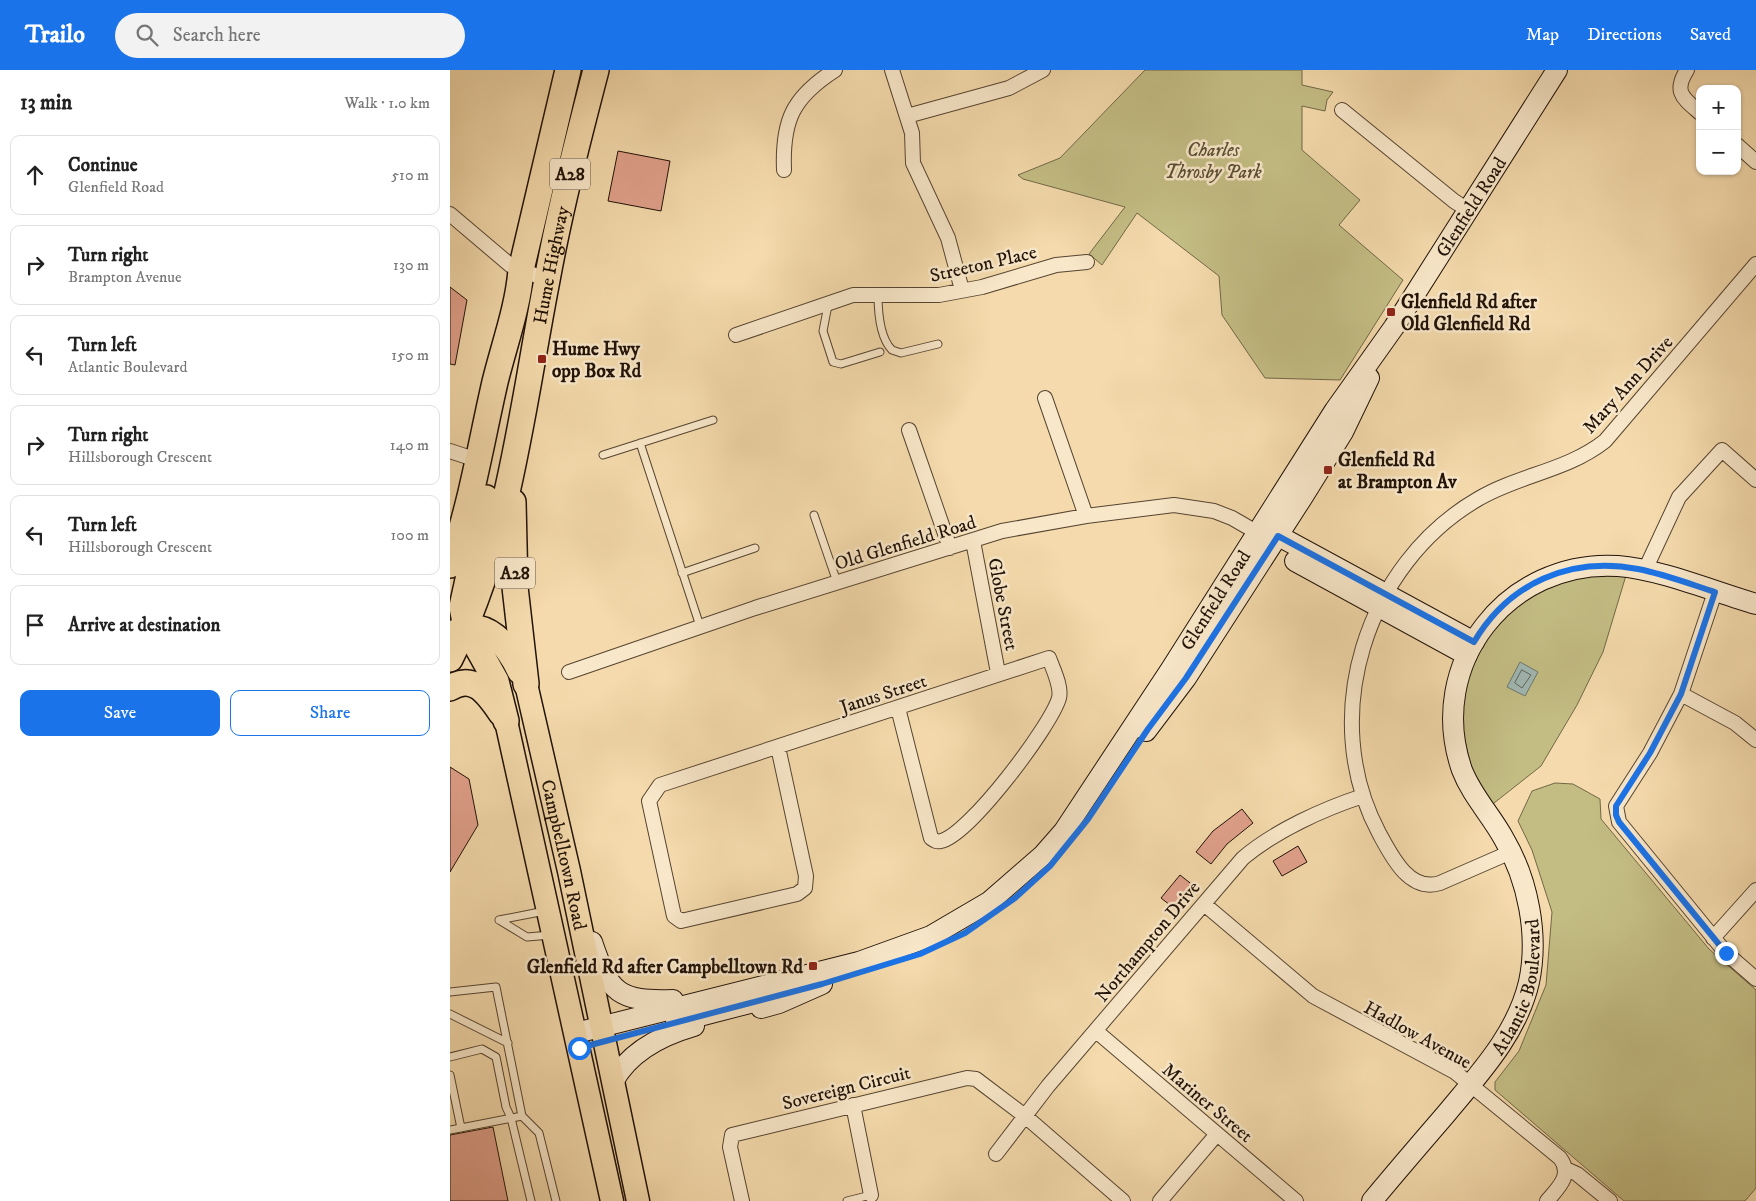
<!DOCTYPE html>
<html lang="en">
<head>
<meta charset="utf-8">
<style>
	:root { --surface:#fff; --page:#f2f2f2; --text:#222; --muted:#767676; --line:#e0e0e0; --accent:#1a73e8 }
	body { margin:0; font-family:"IM FELL DW Pica",serif; background:var(--page); color:var(--text) }
	.controls { position:absolute; right:15px; top:15px; display:grid; overflow:hidden; border-radius:10px; box-shadow:0 1px 4px #0004 }
	.controls button { width:45px; height:45px; display:grid; place-items:center; padding:0; border:0; border-bottom:1px solid var(--line); background:var(--surface); color:var(--text); font:25px sans-serif }
	.stop { position:absolute; width:15px; height:15px; margin:-11px; border:4px solid #1a73e8; border-radius:50%; background:#fff }
	.stop.end { background:#1a73e8; border-color:#fff; box-shadow:0 1px 5px #0008 }
	.list { margin:0; padding:0; list-style:none }
	h2 { display:flex; justify-content:space-between; align-items:center; height:65px; margin:0; padding:0 20px; font-size:21px }
	h2 small { font-size:16px; font-weight:400; color:var(--muted) }
	.list li { display:grid; grid-template-columns:32px 1fr auto; gap:15px; align-items:center; box-sizing:border-box; height:80px; margin:0 10px 10px; padding:0 10px; border:1px solid var(--line); border-radius:10px }
	.list b { display:block; font-size:19px; white-space:nowrap }
	.list p { margin:0; font-size:16px; white-space:nowrap; color:var(--muted) }
	.list em { font-size:16px; font-style:normal; color:var(--muted) }
	.actions { display:flex; gap:10px; padding:15px 20px }
	.actions a { flex:1; padding:11px 0; border:1px solid var(--accent); border-radius:10px; text-align:center; font-size:18px; color:var(--accent) }
	.actions .main { background:var(--accent); color:#fff }
	.icon { flex:none; width:28px; height:28px; fill:none; stroke:currentColor; stroke-width:2; stroke-linecap:round; stroke-linejoin:round }
	.map { position:relative; flex:none; width:1306px; height:1131px; overflow:hidden }
	header { display:flex; align-items:center; gap:30px; box-sizing:border-box; height:70px; padding:0 25px; background:var(--accent); color:#fff }
	header strong { font-size:24px }
	nav { display:flex; gap:28px; margin-inline-start:auto; font-size:18px }
	.search { width:350px; height:45px; background:var(--page); display:flex; align-items:center; gap:12px; box-sizing:border-box; padding:0 18px; border-radius:28px; color:var(--muted); font-size:19px }
	main { display:flex }
	aside { flex:1; background:var(--surface) }
	.map>svg:first-child { display:block }
	.green { fill:#c3bd84; stroke:#726846 }
	.water { fill:#a0b8b4; stroke:#6d766f }
	.lines { fill:none; stroke-linecap:round; stroke-linejoin:round }
	.shore { stroke:#60655e; stroke-width:1 }
	.building { fill:#e1a18c; stroke:#211208 }
	.lane-casing { stroke:#564431; stroke-width:9 }
	.street-casing { stroke:#564431; stroke-width:16 }
	.secondary-casing { stroke:#211208; stroke-width:22 }
	.primary-casing { stroke:#211208; stroke-width:25 }
	.highway-casing { stroke:#211208; stroke-width:28 }
	.lane { stroke:#f8e7c9; stroke-width:7 }
	.street { stroke:#f8e7c9; stroke-width:14 }
	.secondary { stroke:#f8e7c9; stroke-width:20 }
	.primary { stroke:#f4daac; stroke-width:22 }
	.highway { stroke:#f4daac; stroke-width:25 }
	.route { stroke:#1a73e8; stroke-width:6 }
	.poi-dot { fill:#8f2418; stroke:#f8e7c9; stroke-width:2 }
	.labels { text-anchor:middle; stroke-width:5; stroke-linejoin:round; paint-order:stroke }
	.shield { fill:#f8e7c9; stroke:#625242; stroke-width:1 }
	.shield-label { font-size:18px; font-weight:bold; fill:#211208 }
	.park-label { font-size:19px; font-style:italic; fill:#5a4e33; stroke:#f8e7c9 }
	.street-label { font-size:19px; fill:#211208; stroke:#f8e7c9 }
	.poi-label { font-size:19px; font-weight:bold; fill:#211208; stroke:#f8e7c9; text-anchor:start }
</style>
</head>
<body>
<header>
<strong>Trailo</strong>
<div class="search"><svg class="icon" aria-label="search" viewBox="0 0 24 24"><circle cx="10" cy="10" r="6"/><path d="M15 15l6 6"/></svg>Search here</div>
<nav><a>Map</a><a>Directions</a><a>Saved</a></nav>
</header>
<main>
<aside>
<h2>13 min<small>Walk · 1.0 km</small></h2>
<ul class="list">
<li><svg class="icon" aria-label="ahead" viewBox="0 0 24 24"><path d="M12 20V5M6 11l6-6 6 6"/></svg><div><b>Continue</b><p>Glenfield Road</p></div><em>510 m</em></li>
<li><svg class="icon" aria-label="right" viewBox="0 0 24 24"><path d="M7 20v-9h11M14 6l5 5-5 5"/></svg><div><b>Turn right</b><p>Brampton Avenue</p></div><em>130 m</em></li>
<li><svg class="icon" aria-label="left" viewBox="0 0 24 24"><path d="M17 20v-9H6M10 6l-5 5 5 5"/></svg><div><b>Turn left</b><p>Atlantic Boulevard</p></div><em>150 m</em></li>
<li><svg class="icon" aria-label="right" viewBox="0 0 24 24"><path d="M7 20v-9h11M14 6l5 5-5 5"/></svg><div><b>Turn right</b><p>Hillsborough Crescent</p></div><em>140 m</em></li>
<li><svg class="icon" aria-label="left" viewBox="0 0 24 24"><path d="M17 20v-9H6M10 6l-5 5 5 5"/></svg><div><b>Turn left</b><p>Hillsborough Crescent</p></div><em>100 m</em></li>
<li><svg class="icon" aria-label="arrive" viewBox="0 0 24 24"><path d="M6 21V4h12l-3 4 3 4H6"/></svg><div><b>Arrive at destination</b></div></li>
</ul>
<div class="actions"><a class="main">Save</a><a>Share</a></div>
</aside>
<div class="map">
<svg width="1306" height="1131" viewBox="0 0 1306 1131">
	<rect width="100%" height="100%" fill="#f4daac"/>
	<filter id="stains"><feTurbulence type="fractalNoise" baseFrequency=".004" numOctaves="4"/><feColorMatrix values="0 0 0 0 .2 0 0 0 0 .09 0 0 0 0 .02 0 0 0 .5 -.17"/></filter>
	<radialGradient id="worn" r=".72"><stop offset=".6" stop-color="#630" stop-opacity="0"/><stop offset="1" stop-color="#630" stop-opacity=".3"/></radialGradient>
	<path class="green" d="M695,0h157v15l31,7 -6,8 -2,11 -23,-5v44l58,50 -21,25 64,55 -63,100 -75,-2 -43,-63 -3,-39 -82,-63 -35,52 -13,-11 36,-47 -102,-28 -5,-4 42,-17z
		M1177,502l-24,80 -26,53 -36,61 -52,41 -14,-23 -16,-69 10,-45 31,-53 50,-35z
		M1105,713l18,1 27,15 1,20 108,130 47,41v198l-11,13h-121l-129,-111v-8l24,-31 27,-66 6,-73 -20,-62 -14,-29 14,-30z"/>
	<path class="water" d="M1070,592l18,10 -13,24 -18,-9z"/>
	<g class="lines">
		<path class="shore" d="M1072,600l9,5 -9,13 -7,-5z"/>
	</g>
	<path class="building" d="M168,81l52,10 -9,50 -53,-10z
		M0,217l17,13 -12,65 -5,-1z
		M0,697l19,12 9,46 -28,47z
		M792,739l11,14 -26,21 -16,20 -15,-12 17,-21z
		M848,776l9,16 -25,14 -9,-15z
		M730,805l14,11 -19,23 -14,-11z
		M43,1057l15,74h-58v-66z"/>
	<g class="lines">
		<g class="lane-casing">
			<path id="lane" d="M428,224c0,17 2,44 14,56l9,3 37,-9
				M378,235l-5,26 10,31 8,2 39,-12
				M190,373l60,183
				M153,385l110,-35
				M364,445l23,67
				M232,503l73,-25
				M49,850l28,17 24,-2
				M49,850l46,-9
				M0,922l46,-5 26,129 17,17 17,68
				M0,944l58,29
				M0,987l32,-8 14,8 10,50 5,11 20,83
				M0,1005l11,53
				M0,1060l72,-14
				M397,1131l24,-6"/>
		</g>
		<g class="street-casing">
			<path id="street" d="M442,0l20,63 1,30 35,75 14,52
				M1237,0c-14,22 -4,28 13,43
				M892,40l112,91 14,9
				M457,46l102,-28 34,-18
				M1287,75l19,17
				M334,100c-2,-50 9,-73 51,-100
				M0,144l60,51 37,15
				M286,265l117,-40h86l43,-8 74,-22 31,-3
				M595,328l41,118
				M459,360l41,118
				M0,381l27,9
				M523,471l25,132
				M1195,500l34,-73 43,-47 34,30
				M1265,522l-34,102 -31,59 -34,53 3,16 107,131 30,26
				M119,602l186,-64 247,-77 84,-15 88,-11 40,6 18,7 26,15
				M1231,624l54,29 21,17
				M328,677l28,129 -1,12 -8,6 -116,27 -7,-5 -25,-115 11,-16 389,-127c4,11 13,29 10,40 -8,28 -90,137 -118,143 -4,1 -6,0 -10,-3l-33,-130
				M1061,782l-71,31c-31,10 -49,-28 -61,-50 -62,-116 -13,-269 99,-334 40,-24 89,-28 127,-58l151,-177
				M754,834l109,92 142,76 105,86c13,17 -2,30 -13,43
				M1263,868l43,-48
				M646,961l200,170
				M403,1035l18,90
				M546,1084l52,-68 195,-228c32,-27 80,-49 120,-62
				M1116,1099l11,5 33,27
				M292,1131l-12,-54 2,-12 235,-57 9,1 49,37 98,85
				M710,1131l57,-67"/>
		</g>
		<g class="secondary-casing">
			<g id="secondary">
				<path d="M816,464h9l199,108"/>
				<path d="M845,491l172,94"/>
				<path d="M696,661l40,-53 116,-180 41,-66 26,-54"/>
				<path d="M142,872c17,51 27,60 81,58"/>
				<path d="M311,938l18,-5 43,-19"/>
				<path d="M226,952l97,-25"/>
				<path id="s1" d="M126,963l283,-71 72,-26 58,-34 54,-47 21,-24 107,-162 164,-259 59,-83 163,-257"/>
				<path d="M163,1012c16,-30 50,-47 81,-56"/>
				<path id="s2" d="M922,1131c24,-29 49,-58 74,-87 33,-40 71,-80 83,-132 10,-47 -1,-102 -25,-143 -13,-24 -32,-43 -42,-69 -37,-106 46,-211 156,-204 41,3 97,26 138,38"/>
			</g>
		</g>
		<g class="primary-casing">
			<g id="primary">
				<path id="s3" d="M76,614l43,187 69,330"/>
				<path d="M56,651l106,480"/>
			</g>
		</g>
		<g class="highway-casing">
			<g id="highway">
				<path d="M36,428l-24,109 4,20 30,54 10,40"/>
				<path d="M63,432l2,85 11,97"/>
				<path d="M0,495c21,-59 31,-122 45,-183 9,-37 23,-74 26,-112l47,-200"/>
				<path d="M6,562c31,-15 52,14 64,39"/>
				<path id="s4" d="M0,589c59,-118 72,-251 97,-379 13,-71 31,-141 49,-210"/>
				<path d="M0,618c24,-15 38,6 51,25"/>
			</g>
		</g>
		<use href="#lane" class="lane"/>
		<use href="#street" class="street"/>
		<use href="#secondary" class="secondary"/>
		<use href="#primary" class="primary"/>
		<use href="#highway" class="highway"/>
	</g>
	<g class="lines">
		<path class="route" d="M129,978l243,-64 98,-30 45,-21 50,-35 35,-32 38,-47 60,-90 38,-51 92,-142 196,106c35,-59 96,-86 164,-73 26,5 52,15 77,23l-34,102 -31,59 -34,53v9l3,7 107,131"/>
	</g>
	<g class="poi-dot">
		<rect x="936" y="237" width="10" height="10" rx="2.5"/>
		<rect x="87" y="284" width="10" height="10" rx="2.5"/>
		<rect x="873" y="395" width="10" height="10" rx="2.5"/>
		<rect x="358" y="891" width="10" height="10" rx="2.5"/>
	</g>
	<g class="labels">
		<g class="shield">
			<rect x="100" y="88.5" width="40" height="31" rx="4"/>
			<rect x="45" y="487.5" width="40" height="31" rx="4"/>
		</g>
		<g class="shield-label">
			<text x="120" y="110">A28</text>
			<text x="65" y="509">A28</text>
		</g>
		<g class="park-label">
			<text x="763" y="86">Charles<tspan x="763" dy="22">Throsby Park</tspan></text>
		</g>
		<g class="street-label">
			<text dy="7" stroke="none"><textPath href="#s1" startOffset="1284">Glenfield Road</textPath></text>
			<text transform="translate(533 193) rotate(-13)" y="7">Streeton Place</text>
			<text dy="7" stroke="none"><textPath href="#s4" startOffset="408">Hume Highway</textPath></text>
			<text transform="translate(1177 314) rotate(-48)" y="7">Mary Ann Drive</text>
			<text transform="translate(455 472) rotate(-17)" y="7">Old Glenfield Road</text>
			<text dy="7" stroke="none"><textPath href="#s1" startOffset="815">Glenfield Road</textPath></text>
			<text transform="translate(554 534) rotate(79)" y="7">Globe Street</text>
			<text transform="translate(433 623) rotate(-18)" y="7">Janus Street</text>
			<text dy="7" stroke="none"><textPath href="#s3" startOffset="175">Campbelltown Road</textPath></text>
			<text transform="translate(697 871) rotate(-50)" y="7">Northampton Drive</text>
			<text dy="7" stroke="none"><textPath href="#s2" startOffset="264">Atlantic Boulevard</textPath></text>
			<text transform="translate(968 964) rotate(29)" y="7">Hadlow Avenue</text>
			<text transform="translate(396 1017) rotate(-14)" y="7">Sovereign Circuit</text>
			<text transform="translate(758 1032) rotate(40)" y="7">Mariner Street</text>
		</g>
		<g class="poi-label">
			<text x="951" y="238">Glenfield Rd after<tspan x="951" dy="22">Old Glenfield Rd</tspan></text>
			<text x="102" y="285">Hume Hwy<tspan x="102" dy="22">opp Box Rd</tspan></text>
			<text x="888" y="396">Glenfield Rd<tspan x="888" dy="22">at Brampton Av</tspan></text>
			<text x="353" y="903" text-anchor="end">Glenfield Rd after Campbelltown Rd</text>
		</g>
	</g>
	<rect width="100%" height="100%" filter="url(#stains)"/>
	<rect width="100%" height="100%" fill="url(#worn)"/>
</svg>
<div class="controls">
<button>+</button>
<button>−</button>
</div>
<div class="stop" style="left:129px;top:978px"></div>
<div class="stop end" style="left:1276px;top:883px"></div>
</div>
</main>
</body>
</html>
